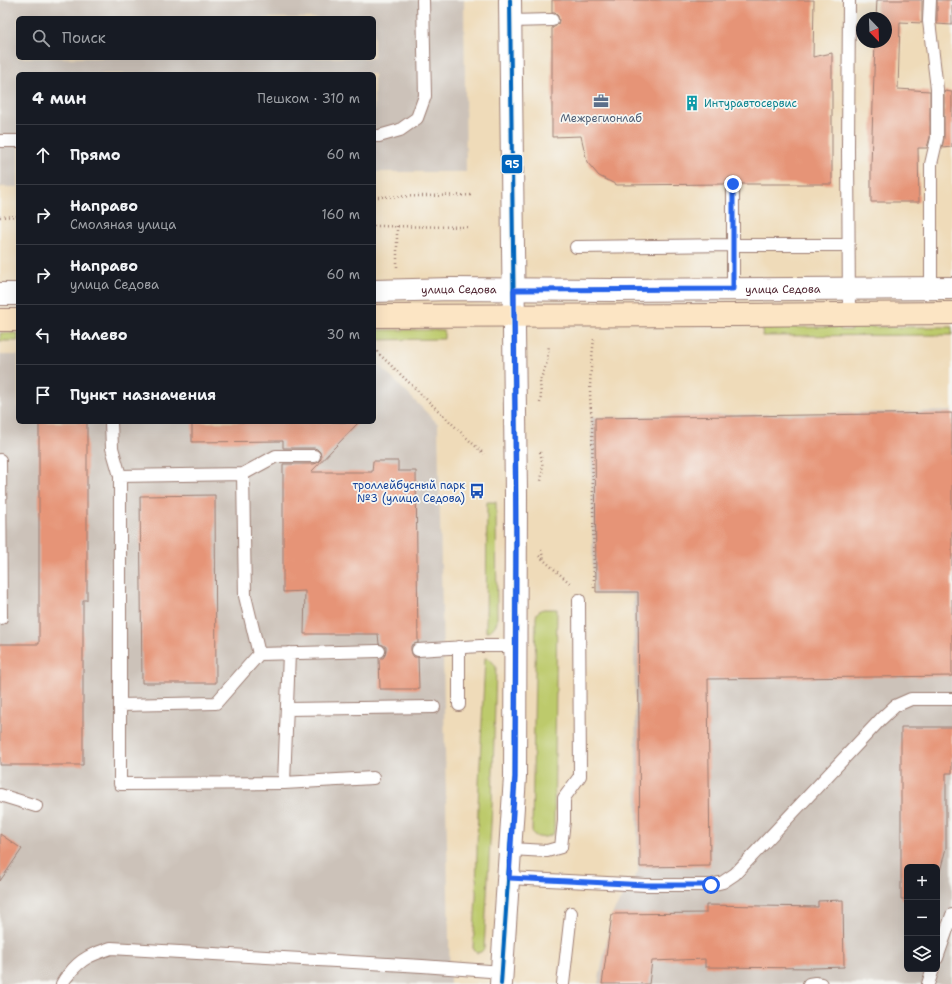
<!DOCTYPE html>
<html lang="ru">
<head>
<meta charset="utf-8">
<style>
	:root { --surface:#171b24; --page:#242831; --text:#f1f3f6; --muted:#9ea1a6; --line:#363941 }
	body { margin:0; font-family:"Shantell Sans",sans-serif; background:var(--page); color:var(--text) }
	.controls { position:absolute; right:12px; bottom:12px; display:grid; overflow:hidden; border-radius:6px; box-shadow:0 4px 16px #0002 }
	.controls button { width:36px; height:36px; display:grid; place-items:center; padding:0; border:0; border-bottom:1px solid var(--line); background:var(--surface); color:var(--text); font:20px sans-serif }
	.compass { position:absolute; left:856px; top:12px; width:36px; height:36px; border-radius:50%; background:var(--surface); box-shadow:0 4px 16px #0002; rotate:157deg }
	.stop { position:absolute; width:12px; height:12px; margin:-9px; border:3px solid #2563eb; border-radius:50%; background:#fff }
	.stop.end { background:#2563eb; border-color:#fff; box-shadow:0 1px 4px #0008 }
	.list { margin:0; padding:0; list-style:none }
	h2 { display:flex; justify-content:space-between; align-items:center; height:52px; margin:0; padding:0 16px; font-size:17px }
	h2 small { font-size:13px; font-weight:400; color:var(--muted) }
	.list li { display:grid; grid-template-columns:26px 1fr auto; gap:12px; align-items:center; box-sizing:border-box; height:60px; padding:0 16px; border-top:1px solid var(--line) }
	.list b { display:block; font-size:15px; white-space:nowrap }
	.list p { margin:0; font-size:13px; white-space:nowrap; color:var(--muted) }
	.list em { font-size:13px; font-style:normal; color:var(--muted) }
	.icon { flex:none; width:22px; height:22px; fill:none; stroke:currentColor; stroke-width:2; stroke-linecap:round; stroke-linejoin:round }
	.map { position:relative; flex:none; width:952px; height:984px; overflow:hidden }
	.search { position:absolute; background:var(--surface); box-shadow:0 4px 16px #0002; left:16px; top:16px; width:360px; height:44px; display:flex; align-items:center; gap:10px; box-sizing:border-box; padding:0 14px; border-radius:6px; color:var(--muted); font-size:15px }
	.panel { position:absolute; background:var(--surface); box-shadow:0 4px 16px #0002; left:16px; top:72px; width:360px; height:352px; border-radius:6px }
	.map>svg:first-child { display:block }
	.industrial { fill:#ccc2b9; fill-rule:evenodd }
	.green { fill:#bdca6c; stroke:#84744c }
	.building { fill:#e69477 }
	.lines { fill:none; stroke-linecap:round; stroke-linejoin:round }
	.lane-casing { stroke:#9c7d72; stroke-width:14 }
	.street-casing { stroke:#9c7d72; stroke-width:24 }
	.secondary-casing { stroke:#9c7d72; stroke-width:24 }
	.path { stroke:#9c7d72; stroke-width:2.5; stroke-dasharray:1 3; stroke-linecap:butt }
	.lane { stroke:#fff; stroke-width:12 }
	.street { stroke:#fff; stroke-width:22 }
	.secondary { stroke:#fce5c4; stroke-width:22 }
	.bus-1-casing { stroke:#f6f6f2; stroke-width:7 }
	.bus-1 { stroke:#0065bd; stroke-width:4 }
	.route { stroke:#2563eb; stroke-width:5 }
	.labels { text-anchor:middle; stroke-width:3.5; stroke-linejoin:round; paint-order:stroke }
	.culture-label { font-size:11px; fill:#0d838f; stroke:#f6f6f2; text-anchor:start }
	.service-label { font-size:11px; fill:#4e5e75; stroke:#f6f6f2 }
	.street-label { font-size:11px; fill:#4a1f2b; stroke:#f6f6f2 }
	.transit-label { font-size:11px; fill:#164399; stroke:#f6f6f2; text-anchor:end }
	.line-badge { stroke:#f6f6f2; stroke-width:1.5 }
	.badge-label { font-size:11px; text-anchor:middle; font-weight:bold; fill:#fff }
</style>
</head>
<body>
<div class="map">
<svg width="952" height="984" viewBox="0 0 952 984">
	<rect width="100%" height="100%" fill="#f6f6f2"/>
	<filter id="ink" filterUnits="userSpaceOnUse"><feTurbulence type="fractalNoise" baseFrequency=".025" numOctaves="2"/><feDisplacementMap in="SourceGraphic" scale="8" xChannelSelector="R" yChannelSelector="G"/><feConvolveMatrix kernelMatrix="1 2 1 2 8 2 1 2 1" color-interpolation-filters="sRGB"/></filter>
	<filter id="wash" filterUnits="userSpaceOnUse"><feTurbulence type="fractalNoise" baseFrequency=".012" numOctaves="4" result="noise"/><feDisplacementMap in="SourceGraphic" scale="16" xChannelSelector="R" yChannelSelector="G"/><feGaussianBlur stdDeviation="0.9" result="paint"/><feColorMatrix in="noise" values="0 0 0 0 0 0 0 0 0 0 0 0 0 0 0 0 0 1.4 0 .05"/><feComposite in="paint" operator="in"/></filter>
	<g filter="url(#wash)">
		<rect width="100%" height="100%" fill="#efdbb9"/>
		<path class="industrial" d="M0,0h464l2,172h-92v-98h-356v113h-18zM18,18h356v40h-356z
			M0,355h18v67h356v-62l64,64 12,560h-450z
			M952,411v573h-354l14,-70 26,-42 -5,-277h-40l-2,-178zM907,867h30v102h-30z"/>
		<path class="green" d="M840,327v3h11v-3h101v8l-190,1 1,-8z
			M374,330h70v9l-70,1z
			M0,333h18v8h-18z
			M487,502h9l1,120c-3,6 -5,8 -11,10z
			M544,609h13l-3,220v4c-6,5 -18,7 -22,-1l4,-215 1,-4 3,-3z
			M485,658c6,1 8,4 11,9l-4,139 -8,143 -3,3 -4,1 -2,-2 -2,-3 3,-50 2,-92z"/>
		<g id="blocks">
			<path class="building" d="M552,0h262l-1,57 19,-4v131h-92v-3l-3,-3 -4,-1h-3l-3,3 -1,4 -109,1 -18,-9 -12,-14 -6,-26 -29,1v-109l4,-2 2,-2 1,-4 -1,-4 -3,-3h-3z
				M877,0h45v23l-22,-1 -2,67 32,2v46l-3,11h-9l1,54h-48v-36l4,-124h11v-24h-10z
				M937,0h15v25l-15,-1z
				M944,91l8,1v55l-10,1 2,-10z
				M952,413v263l-244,3 2,187 -70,1 -2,-275h-42l-1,-174z
				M39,422h48v178h-4v165h-83v-121h39z
				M192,422h167l-48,50h61l1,-11h25v10h18l2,172 -4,1 -3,2v4l1,4 2,3h4l1,32h-39l-1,-31h4l2,-3 1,-5v-3l-3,-2 -4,-1 -1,-10h-74l1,-43 -22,1v-128h31l3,-1 4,-4v-3l-1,-4 -3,-3 -3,-1h-31v-7l-91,1z
				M215,495l1,188h-74l-2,-187z
				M901,727h51v46h-6v75l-9,35v-16h-30v32h-6z
				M0,834l22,15 -22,32z
				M843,900l1,67 -29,1 -110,-1v-8l-53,2 -3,23h-47l10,-70 94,-1v-8l112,2v-6z"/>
		</g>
	</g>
	<g filter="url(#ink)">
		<use href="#blocks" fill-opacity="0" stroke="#9c7d72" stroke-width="1"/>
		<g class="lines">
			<g class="lane-casing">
				<path id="lane" d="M930,0l-1,21 8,68v49l-6,26v124
					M510,21l42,-1
					M374,136h5l21,-6 17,-12 8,-22 -2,-96
					M0,141h18
					M576,247l157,-2h115
					M733,289v-105
					M849,314l-1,-166 1,-148
					M111,422l1,26 8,28v308l164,-1 89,-5
					M0,460l1,158
					M243,474l33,-18h38
					M120,476l123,-2 2,122 14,58
					M418,650l62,-4h36
					M120,705l96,-2 43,-49 120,-3
					M459,705v-58
					M288,709l146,-2
					M284,783l5,-130
					M0,795l36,11
					M510,849l37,2 14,-4 3,-26v-23l16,-22 -1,-176
					M509,878l137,7h65l12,-3 12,-8 146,-155 14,-13 16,-7h41
					M937,958l15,-43
					M62,984c2,-4 4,-7 7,-10 12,-16 24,-20 42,-26l311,18 81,6
					M563,984l8,-71
					M809,984l6,-1 6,1
					M928,984l5,-15"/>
			</g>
			<g class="street-casing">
				<g id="street">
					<path id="s1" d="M374,291l78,-2 161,1 339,-2"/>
					<path d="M0,294h18"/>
					<path d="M501,984l14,-207 1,-283 -6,-494"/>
				</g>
			</g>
			<g class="secondary-casing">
				<path id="secondary" d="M374,316l360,-1 218,-2
					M0,320h18"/>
			</g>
			<path class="path" d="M374,197l100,-2
				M0,217l18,-1
				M374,226l94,1
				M397,226v41
				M374,349l96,92 14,13
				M540,403l1,-7 -1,-15 7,-19 2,-17
				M540,452c3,10 3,19 1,29
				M541,550l3,10
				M539,556l32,28
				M594,588l-2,-170c-4,-26 -1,-53 2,-79"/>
			<use href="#lane" class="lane"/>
			<use href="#street" class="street"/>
			<use href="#secondary" class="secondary"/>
			<g class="bus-1-casing">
				<path id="bus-1" d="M501,984l14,-207 1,-283 -6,-494"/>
			</g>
			<use href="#bus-1" class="bus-1"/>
		</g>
	</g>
	<g class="lines" filter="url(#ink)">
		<path class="route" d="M711,885h-65l-137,-7 6,-101 1,-231 -2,-256 219,-1v-105"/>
	</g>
	<defs>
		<g id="office-bare" transform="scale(1.2)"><path d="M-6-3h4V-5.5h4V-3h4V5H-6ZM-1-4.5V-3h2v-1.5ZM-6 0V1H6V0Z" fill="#5c6f8a" stroke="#f6f6f2" stroke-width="2.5" paint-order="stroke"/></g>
		<g id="building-bare" transform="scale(1.2)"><path d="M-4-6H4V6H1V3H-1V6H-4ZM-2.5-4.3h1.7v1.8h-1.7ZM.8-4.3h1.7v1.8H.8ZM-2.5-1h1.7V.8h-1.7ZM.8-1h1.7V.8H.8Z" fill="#0f9aa8" stroke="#f6f6f2" stroke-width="2.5" paint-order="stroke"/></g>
		<g id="bus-bare" transform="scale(1.2)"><path d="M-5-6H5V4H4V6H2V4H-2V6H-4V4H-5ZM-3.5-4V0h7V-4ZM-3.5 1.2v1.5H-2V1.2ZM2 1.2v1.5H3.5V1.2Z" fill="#1a4fb4" stroke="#f6f6f2" stroke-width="2.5" paint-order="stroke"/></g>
	</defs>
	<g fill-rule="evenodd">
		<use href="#office-bare" x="601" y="101"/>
		<use href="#building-bare" x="692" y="103"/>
		<use href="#bus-bare" x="477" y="491"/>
	</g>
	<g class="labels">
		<g class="culture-label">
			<text x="704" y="107">Интуравтосервис</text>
		</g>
		<g class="service-label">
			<text x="601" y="122">Межрегионлаб</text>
		</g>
		<g class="street-label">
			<text dy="4" stroke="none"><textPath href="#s1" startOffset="409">улица Седова</textPath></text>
			<text dy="4" stroke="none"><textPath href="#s1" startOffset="85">улица Седова</textPath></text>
		</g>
		<g class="transit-label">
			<text x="465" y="489">троллейбусный парк<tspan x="465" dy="13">№3 (улица Седова)</tspan></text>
		</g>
	</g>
	<rect class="line-badge" x="501" y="154" width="22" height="20" rx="4" fill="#0065bd"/>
	<g class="badge-label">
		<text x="512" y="168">95</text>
	</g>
</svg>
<div class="controls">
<button>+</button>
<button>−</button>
<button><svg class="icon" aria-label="layers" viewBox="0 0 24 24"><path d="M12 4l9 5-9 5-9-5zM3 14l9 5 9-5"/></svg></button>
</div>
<svg class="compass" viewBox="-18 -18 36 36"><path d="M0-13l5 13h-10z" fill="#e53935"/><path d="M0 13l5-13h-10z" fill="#9ea1a6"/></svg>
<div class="stop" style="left:711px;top:885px"></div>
<div class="stop end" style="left:733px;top:184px"></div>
<div class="search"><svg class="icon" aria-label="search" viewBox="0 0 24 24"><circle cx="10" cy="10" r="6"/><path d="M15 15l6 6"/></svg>Поиск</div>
<section class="panel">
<h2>4 мин<small>Пешком · 310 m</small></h2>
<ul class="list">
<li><svg class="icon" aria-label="ahead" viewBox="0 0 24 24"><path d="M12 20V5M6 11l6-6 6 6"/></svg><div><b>Прямо</b></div><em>60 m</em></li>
<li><svg class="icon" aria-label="right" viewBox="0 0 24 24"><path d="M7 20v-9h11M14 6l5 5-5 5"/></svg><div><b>Направо</b><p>Смоляная улица</p></div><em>160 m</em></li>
<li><svg class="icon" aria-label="right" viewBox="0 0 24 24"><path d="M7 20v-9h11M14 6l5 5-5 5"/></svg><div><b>Направо</b><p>улица Седова</p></div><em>60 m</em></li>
<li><svg class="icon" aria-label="left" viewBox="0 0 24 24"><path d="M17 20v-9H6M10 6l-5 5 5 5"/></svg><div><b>Налево</b></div><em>30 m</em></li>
<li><svg class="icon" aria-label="arrive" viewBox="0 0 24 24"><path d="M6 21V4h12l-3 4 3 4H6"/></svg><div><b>Пункт назначения</b></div></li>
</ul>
</section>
</div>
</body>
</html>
